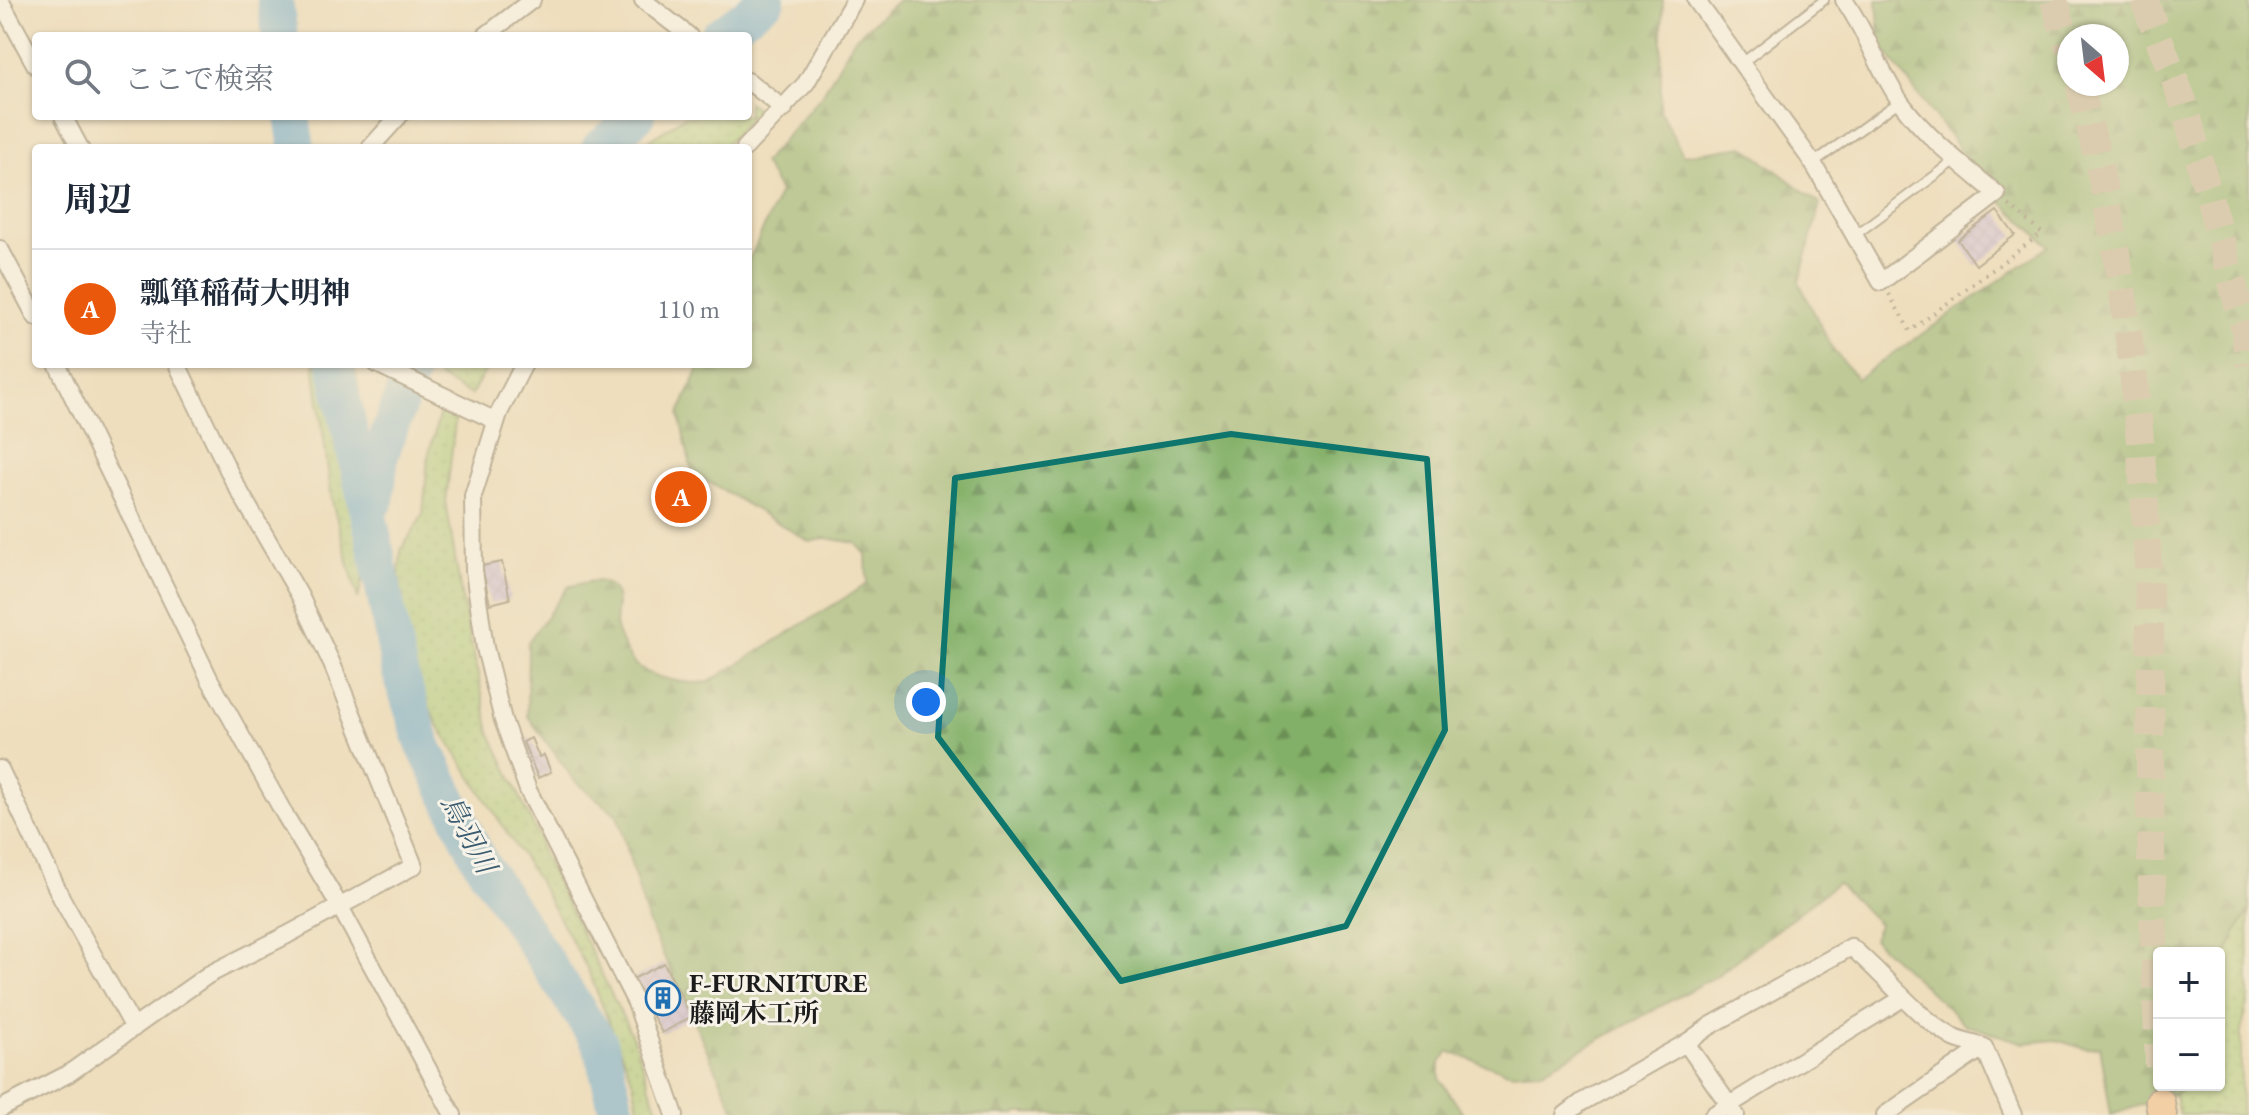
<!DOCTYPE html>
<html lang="ja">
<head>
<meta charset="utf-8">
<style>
	:root { --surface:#fff; --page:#f2f2f3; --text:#1f2937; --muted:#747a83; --line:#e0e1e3; --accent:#ea580c }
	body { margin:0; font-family:"EB Garamond","Noto Serif JP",serif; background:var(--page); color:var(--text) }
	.controls { position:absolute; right:24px; bottom:24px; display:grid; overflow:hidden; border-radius:8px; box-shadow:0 2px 6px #0004 }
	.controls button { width:72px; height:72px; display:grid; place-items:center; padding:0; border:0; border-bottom:2px solid var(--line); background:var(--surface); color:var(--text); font:40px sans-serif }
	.compass { position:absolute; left:2057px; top:24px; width:72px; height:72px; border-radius:50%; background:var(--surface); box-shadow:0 2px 6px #0004; rotate:152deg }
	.you { position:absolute; left:926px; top:702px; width:28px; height:28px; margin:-20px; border:6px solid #fff; border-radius:50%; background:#1a73e8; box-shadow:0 0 0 12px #1a73e833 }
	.badge { display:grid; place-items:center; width:52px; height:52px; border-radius:50%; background:var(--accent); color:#fff; font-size:26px; font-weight:700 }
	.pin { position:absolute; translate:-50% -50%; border:4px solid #fff; box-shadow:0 2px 8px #0006 }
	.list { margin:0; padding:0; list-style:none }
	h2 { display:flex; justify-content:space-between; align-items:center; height:104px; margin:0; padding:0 32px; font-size:34px }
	h2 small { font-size:26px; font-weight:400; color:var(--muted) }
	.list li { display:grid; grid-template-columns:52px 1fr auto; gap:24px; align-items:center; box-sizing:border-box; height:120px; padding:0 32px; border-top:2px solid var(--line) }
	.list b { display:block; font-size:30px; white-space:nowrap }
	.list p { margin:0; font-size:26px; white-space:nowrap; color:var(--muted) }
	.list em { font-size:26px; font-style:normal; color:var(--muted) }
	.icon { flex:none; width:44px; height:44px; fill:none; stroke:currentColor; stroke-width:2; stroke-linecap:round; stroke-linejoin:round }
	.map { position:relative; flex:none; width:2249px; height:1115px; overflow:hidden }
	.search { position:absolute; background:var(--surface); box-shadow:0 2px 6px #0004; left:32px; top:32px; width:720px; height:88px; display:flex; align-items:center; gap:20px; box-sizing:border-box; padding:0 28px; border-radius:8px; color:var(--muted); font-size:30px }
	.panel { position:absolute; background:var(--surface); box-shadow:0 2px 6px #0004; left:32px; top:144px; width:720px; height:224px; border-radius:8px }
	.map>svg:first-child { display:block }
	.grass { fill:url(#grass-dots); stroke:#60744a; stroke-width:2 }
	.forest { fill:url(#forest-firs); stroke:#506642; stroke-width:2; fill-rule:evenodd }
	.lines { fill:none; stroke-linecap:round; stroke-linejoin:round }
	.river { stroke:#5fa8d7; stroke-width:36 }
	.building { fill:url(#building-cross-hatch) }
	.highway-tunnel { stroke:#c4b79d; stroke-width:28; stroke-dasharray:28 14; stroke-linecap:butt }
	.lane-casing { stroke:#857d6c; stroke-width:12 }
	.street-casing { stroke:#857d6c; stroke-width:20 }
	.highway-casing { stroke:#857d6c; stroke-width:32 }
	.path { stroke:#857d6c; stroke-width:4; stroke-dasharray:2 6; stroke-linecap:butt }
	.lane { stroke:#fff; stroke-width:8 }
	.street { stroke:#fff; stroke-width:16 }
	.highway { stroke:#f8bd89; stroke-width:28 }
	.marked { fill:none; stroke:#0f766e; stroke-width:6; stroke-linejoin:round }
	.labels { text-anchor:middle; stroke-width:6; stroke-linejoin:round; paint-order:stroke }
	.poi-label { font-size:26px; font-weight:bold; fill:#1c1c1c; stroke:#f7f3e8; text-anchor:start }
	.water-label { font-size:28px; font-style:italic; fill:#3a5b70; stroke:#f7f3e8 }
</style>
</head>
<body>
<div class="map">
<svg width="2249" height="1115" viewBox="0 0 2249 1115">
	<defs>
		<pattern id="grass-dots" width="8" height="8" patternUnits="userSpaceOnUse" patternTransform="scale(2)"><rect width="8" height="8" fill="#a4cc77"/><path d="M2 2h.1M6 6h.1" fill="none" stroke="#8daf66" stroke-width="1.8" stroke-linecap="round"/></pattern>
		<pattern id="forest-firs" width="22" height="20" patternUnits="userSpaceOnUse" patternTransform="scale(2)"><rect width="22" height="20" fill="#83b068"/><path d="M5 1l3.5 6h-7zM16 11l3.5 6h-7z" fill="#6a8e55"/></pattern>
		<pattern id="building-cross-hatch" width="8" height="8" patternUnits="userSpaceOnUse" patternTransform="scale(2)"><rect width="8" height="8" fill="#c4b1e4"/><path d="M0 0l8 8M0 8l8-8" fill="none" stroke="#a898c3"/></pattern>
	</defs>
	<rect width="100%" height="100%" fill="#f7f3e8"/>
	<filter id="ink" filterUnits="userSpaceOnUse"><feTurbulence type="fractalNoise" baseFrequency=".0125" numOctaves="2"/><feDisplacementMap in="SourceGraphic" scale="16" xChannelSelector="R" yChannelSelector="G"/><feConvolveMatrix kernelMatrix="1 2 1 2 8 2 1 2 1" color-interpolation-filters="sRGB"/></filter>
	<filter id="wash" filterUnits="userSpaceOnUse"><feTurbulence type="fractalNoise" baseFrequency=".006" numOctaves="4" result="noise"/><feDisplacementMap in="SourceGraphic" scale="32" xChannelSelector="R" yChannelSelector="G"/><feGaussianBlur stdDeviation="1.8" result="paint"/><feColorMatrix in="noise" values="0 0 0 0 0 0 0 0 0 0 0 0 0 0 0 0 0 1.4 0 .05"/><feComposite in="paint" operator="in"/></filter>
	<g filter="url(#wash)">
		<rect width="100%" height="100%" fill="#eedebd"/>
		<path class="grass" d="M748,102l9,7 -34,39h-84l46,-32h63z
			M314,364h40l5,28 -9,106 15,71 -7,30 -26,-98z
			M444,364h45l-18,31 -33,-18z
			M442,405l14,8 -10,89 15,92 29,138 50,108v8l92,188 28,79h-20l-7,-33 -45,-112 -50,-89 -100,-156 -24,-50 -15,-99 2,-26 22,-35 5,-58z
			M2248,909l1,89 -8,34v83h-62l-4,-21 8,-9h36v-119z"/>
		<path class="forest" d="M898,0h765l-3,111 23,44 61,-9 76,58 -21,78 31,63 27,34 192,-133 -56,-52 -113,-150 -3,-44h372v909l-30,57v-13h-60v132h24l-8,9 -64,21 -11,-69 -14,3 -30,-9 -32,3 -58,-18 -93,-86 6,-15 -42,-41 -119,92 -176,96 -31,2 -62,-21 -9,11v16l24,36 -446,-2 -4,2h-277l-89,-193 -31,-107 -43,-35 -47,-65 1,-73 40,-55c12,-3 31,-11 42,-1 13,12 3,28 6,42 3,10 13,31 21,38 17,13 52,19 72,16l158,-98 -1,-30 -10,-11 -31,-5 -15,4 -118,-70 -13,-58 22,-50h47v-102l32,-70 -17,-29 59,-68 32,-56zM2069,36h48v48h-48z"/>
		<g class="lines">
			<path class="river" d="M275,0l5,36
				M718,36l49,-36
				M292,116l5,32
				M599,148l38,-32
				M335,364l37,166 27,140 24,74 56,116 121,183 18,72
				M376,501l5,-47 33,-90"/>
		</g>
		<g id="blocks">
			<path class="building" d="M1997,211l18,24 -39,30 -18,-25z
				M502,562l8,37 -20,5 -8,-38z
				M531,738l8,19 5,-2 7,17 -13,6 -15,-36z
				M664,963l28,53 -30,17 -29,-54z"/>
		</g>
	</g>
	<g filter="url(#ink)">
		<use href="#blocks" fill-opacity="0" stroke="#857d6c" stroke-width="2"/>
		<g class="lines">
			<path class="highway-tunnel" d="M2054,0l15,49
				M2144,0l40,104 61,226 4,35
				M2079,84c48,176 66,358 71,540 1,57 0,114 0,170 1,91 6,182 9,273"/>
			<g class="lane-casing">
				<path id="lane" d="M1742,63l82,-63
					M1813,163l87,-62
					M1855,235l101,-75"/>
			</g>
			<g class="street-casing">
				<path id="street" d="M0,0l36,66
					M643,0l46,36
					M1696,0l117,163 68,119 116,-88c-33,-28 -69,-55 -95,-90 -23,-32 -35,-72 -58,-104
					M485,36l47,-36
					M748,81l36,28
					M63,116l17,32
					M370,148l29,-32
					M745,148l61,-65 48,-83
					M0,249l36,68
					M57,364l153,316 75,135 54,90 114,210
					M377,364l119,57
					M524,364l-25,49 -26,83 1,75 11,77 18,72 25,70 108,213 39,112
					M0,769l62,130 72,129
					M1686,1043l50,72
					M1984,1047l29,68
					M0,1109l68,-35 140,-99 79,-40 127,-69 -82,-202 -32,-68 -67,-116 -56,-116
					M1565,1115l17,-13 104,-59 24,-17 141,-79c35,29 63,68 103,91 9,4 21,6 30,9
					M1713,1115l190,-117
					M1885,1115l99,-68"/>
			</g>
			<g class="highway-casing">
				<path id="highway" d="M2160,1102l2,13"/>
			</g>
			<path class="path" d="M1075,0l1,2
				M1889,294l21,37 132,-98 -33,-28"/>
			<use href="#lane" class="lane"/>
			<use href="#street" class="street"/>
			<use href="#highway" class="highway"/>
		</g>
	</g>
	<path d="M0 0H2249V1115H0ZM1231,434l196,25 18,271 -99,196 -225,55 -183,-244 17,-259z" fill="#eedebd" fill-opacity=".55" fill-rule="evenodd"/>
	<path class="marked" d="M1231,434l196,25 18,271 -99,196 -225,55 -183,-244 17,-259z"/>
	<defs>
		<g id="building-ring" transform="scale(1.8)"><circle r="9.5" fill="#f7f3e8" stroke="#1f6fb2" stroke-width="1.5"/><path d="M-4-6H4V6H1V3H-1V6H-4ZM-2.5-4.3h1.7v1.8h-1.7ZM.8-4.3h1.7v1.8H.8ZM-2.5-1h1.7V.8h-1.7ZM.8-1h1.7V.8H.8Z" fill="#1f6fb2"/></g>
	</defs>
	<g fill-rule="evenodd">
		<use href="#building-ring" x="663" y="998"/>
	</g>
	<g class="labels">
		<g class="poi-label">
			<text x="689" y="992">F-FURNITURE<tspan x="689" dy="30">藤岡木工所</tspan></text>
		</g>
		<g class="water-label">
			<text transform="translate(469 834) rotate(62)" y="10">鳥羽川</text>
		</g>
	</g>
</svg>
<div class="controls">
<button>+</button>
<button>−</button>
</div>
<svg class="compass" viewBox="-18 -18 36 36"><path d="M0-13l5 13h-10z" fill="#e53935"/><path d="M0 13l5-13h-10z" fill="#747a83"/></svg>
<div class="you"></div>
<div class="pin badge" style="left:681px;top:497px">A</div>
<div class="search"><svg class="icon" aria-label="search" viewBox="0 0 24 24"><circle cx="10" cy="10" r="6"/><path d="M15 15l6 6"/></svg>ここで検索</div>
<section class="panel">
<h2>周辺<small></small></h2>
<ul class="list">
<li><span class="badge">A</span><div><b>瓢箪稲荷大明神</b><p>寺社</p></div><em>110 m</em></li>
</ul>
</section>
</div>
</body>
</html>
